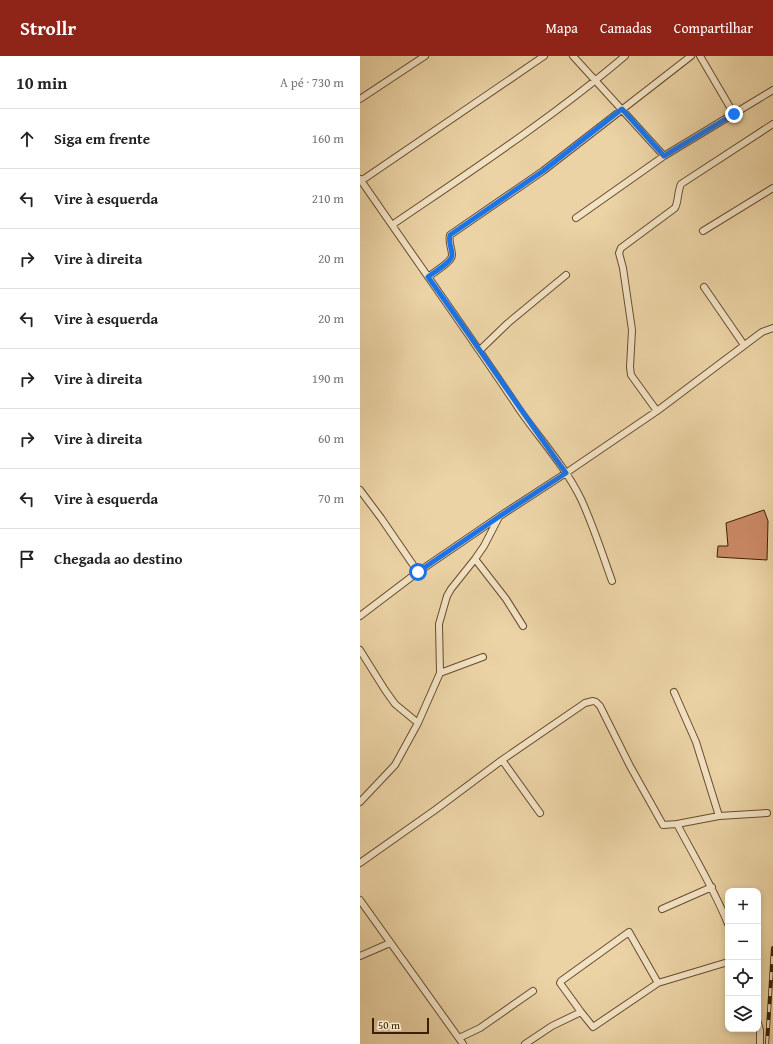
<!DOCTYPE html>
<html lang="pt">
<head>
<meta charset="utf-8">
<style>
	:root { --surface:#fff; --page:#f2f2f2; --text:#222; --muted:#767676; --line:#e0e0e0; --accent:#8f2418 }
	body { margin:0; font-family:"Gentium Book Plus",serif; background:var(--page); color:var(--text) }
	.controls { position:absolute; right:12px; bottom:12px; display:grid; overflow:hidden; border-radius:8px; box-shadow:0 2px 6px #0003 }
	.controls button { width:36px; height:36px; display:grid; place-items:center; padding:0; border:0; border-bottom:1px solid var(--line); background:var(--surface); color:var(--text); font:20px sans-serif }
	.scale { position:absolute; left:12px; bottom:10px; width:57px; box-sizing:border-box; padding-left:4px; border:2px solid #3c1f04; border-top:0; font-size:11px; line-height:14px; white-space:nowrap; color:#3c1f04; -webkit-text-stroke:3px #f2e2c4; paint-order:stroke }
	.stop { position:absolute; width:12px; height:12px; margin:-9px; border:3px solid #1a73e8; border-radius:50%; background:#fff }
	.stop.end { background:#1a73e8; border-color:#fff; box-shadow:0 1px 4px #0008 }
	.list { margin:0; padding:0; list-style:none }
	h2 { display:flex; justify-content:space-between; align-items:center; height:52px; margin:0; padding:0 16px; font-size:17px }
	h2 small { font-size:13px; font-weight:400; color:var(--muted) }
	.list li { display:grid; grid-template-columns:26px 1fr auto; gap:12px; align-items:center; box-sizing:border-box; height:60px; padding:0 16px; border-top:1px solid var(--line) }
	.list b { display:block; font-size:15px; white-space:nowrap }
	.list em { font-size:13px; font-style:normal; color:var(--muted) }
	.icon { flex:none; width:22px; height:22px; fill:none; stroke:currentColor; stroke-width:2; stroke-linecap:round; stroke-linejoin:round }
	.map { position:relative; flex:none; width:413px; height:988px; overflow:hidden }
	header { display:flex; align-items:center; gap:24px; box-sizing:border-box; height:56px; padding:0 20px; background:var(--accent); color:#fff }
	header strong { font-size:19px }
	nav { display:flex; gap:22px; margin-inline-start:auto; font-size:14px }
	main { display:flex }
	aside { flex:1; background:var(--surface) }
	.map>svg:first-child { display:block }
	.building { fill:#cd8966; stroke:#3c1f04 }
	.lines { fill:none; stroke-linecap:round; stroke-linejoin:round }
	.minor-casing { stroke:#684c2c; stroke-width:8 }
	.minor { stroke:#f2e2c4; stroke-width:6 }
	.rail-casing { stroke:#3c1f04; stroke-width:4 }
	.rail { stroke:#f2e2c4; stroke-width:2.5; stroke-dasharray:8; stroke-linecap:butt }
	.route { stroke:#1a73e8; stroke-width:5 }
</style>
</head>
<body>
<header>
<strong>Strollr</strong>
<nav><a>Mapa</a><a>Camadas</a><a>Compartilhar</a></nav>
</header>
<main>
<aside>
<h2>10 min<small>A pé · 730 m</small></h2>
<ul class="list">
<li><svg class="icon" aria-label="ahead" viewBox="0 0 24 24"><path d="M12 20V5M6 11l6-6 6 6"/></svg><div><b>Siga em frente</b></div><em>160 m</em></li>
<li><svg class="icon" aria-label="left" viewBox="0 0 24 24"><path d="M17 20v-9H6M10 6l-5 5 5 5"/></svg><div><b>Vire à esquerda</b></div><em>210 m</em></li>
<li><svg class="icon" aria-label="right" viewBox="0 0 24 24"><path d="M7 20v-9h11M14 6l5 5-5 5"/></svg><div><b>Vire à direita</b></div><em>20 m</em></li>
<li><svg class="icon" aria-label="left" viewBox="0 0 24 24"><path d="M17 20v-9H6M10 6l-5 5 5 5"/></svg><div><b>Vire à esquerda</b></div><em>20 m</em></li>
<li><svg class="icon" aria-label="right" viewBox="0 0 24 24"><path d="M7 20v-9h11M14 6l5 5-5 5"/></svg><div><b>Vire à direita</b></div><em>190 m</em></li>
<li><svg class="icon" aria-label="right" viewBox="0 0 24 24"><path d="M7 20v-9h11M14 6l5 5-5 5"/></svg><div><b>Vire à direita</b></div><em>60 m</em></li>
<li><svg class="icon" aria-label="left" viewBox="0 0 24 24"><path d="M17 20v-9H6M10 6l-5 5 5 5"/></svg><div><b>Vire à esquerda</b></div><em>70 m</em></li>
<li><svg class="icon" aria-label="arrive" viewBox="0 0 24 24"><path d="M6 21V4h12l-3 4 3 4H6"/></svg><div><b>Chegada ao destino</b></div></li>
</ul>
</aside>
<div class="map">
<svg width="413" height="988" viewBox="0 0 413 988">
	<rect width="100%" height="100%" fill="#ebd3a5"/>
	<filter id="stains"><feTurbulence type="fractalNoise" baseFrequency=".005" numOctaves="4"/><feColorMatrix values="0 0 0 0 .2 0 0 0 0 .09 0 0 0 0 .02 0 0 0 .5 -.17"/></filter>
	<radialGradient id="worn" r=".72"><stop offset=".6" stop-color="#630" stop-opacity="0"/><stop offset="1" stop-color="#630" stop-opacity=".3"/></radialGradient>
	<path class="building" d="M404,454l4,11 -1,39 -50,-3 1,-11h10l-2,-23z"/>
	<g class="lines">
		<g class="minor-casing">
			<path id="minor" d="M213,0l91,100
				M340,0l34,58
				M0,43l65,-43
				M0,123c53,77 107,152 159,230 20,29 46,57 62,90 12,26 21,54 31,82
				M1,125l183,-125
				M216,162l88,-62 109,-66
				M32,169c79,-54 160,-107 233,-169
				M343,175l70,-43
				M68,221c6,-5 24,-15 24,-22 0,-7 -4,-12 -2,-20l93,-64 148,-115
				M344,231l40,58
				M120,294l28,-27 58,-48
				M297,355l-26,-36 -1,-8 2,-37 -9,-62 -4,-15 2,-5 54,-40c4,-8 2,-15 6,-24l92,-60
				M0,434l21,28 37,54
				M115,503l31,40 17,27
				M0,560l58,-44 82,-56 66,-43 91,-62 105,-79 11,-4
				M0,594l25,40 10,14 23,19
				M80,617l43,-16
				M314,636l22,50 23,74
				M142,704l38,53
				M0,746l35,-37 23,-42 22,-50 -1,-49 8,-28 4,-7 24,-30 9,-13 15,-29
				M317,768l42,-8 48,-3
				M0,807l75,-53 67,-50 83,-57 8,-2 3,1 4,4 30,60 33,59 14,-1c18,34 37,65 51,100
				M0,844l103,144
				M302,853l50,-22
				M0,900l30,-13
				M298,927l-29,-51 -68,49 -1,2 21,29 12,15 65,-44 70,-21
				M398,967l2,7v14
				M99,982l21,-10 53,-37
				M165,988l27,-18 29,-14"/>
		</g>
		<use href="#minor" class="minor"/>
		<g class="rail-casing">
			<path id="rail" d="M407,988l6,-96"/>
		</g>
		<use href="#rail" class="rail"/>
	</g>
	<g class="lines">
		<path class="route" d="M58,516l82,-56 66,-43c-47,-65 -91,-131 -138,-196 6,-5 24,-15 24,-22 0,-7 -4,-12 -2,-20l93,-64 79,-62 42,47 70,-42"/>
	</g>
	<rect width="100%" height="100%" filter="url(#stains)"/>
	<rect width="100%" height="100%" fill="url(#worn)"/>
</svg>
<div class="controls">
<button>+</button>
<button>−</button>
<button><svg class="icon" aria-label="locate" viewBox="0 0 24 24"><circle cx="12" cy="12" r="6"/><path d="M12 2v4M12 18v4M2 12h4M18 12h4"/></svg></button>
<button><svg class="icon" aria-label="layers" viewBox="0 0 24 24"><path d="M12 4l9 5-9 5-9-5zM3 14l9 5 9-5"/></svg></button>
</div>
<div class="scale">50 m</div>
<div class="stop" style="left:58px;top:516px"></div>
<div class="stop end" style="left:374px;top:58px"></div>
</div>
</main>
</body>
</html>
